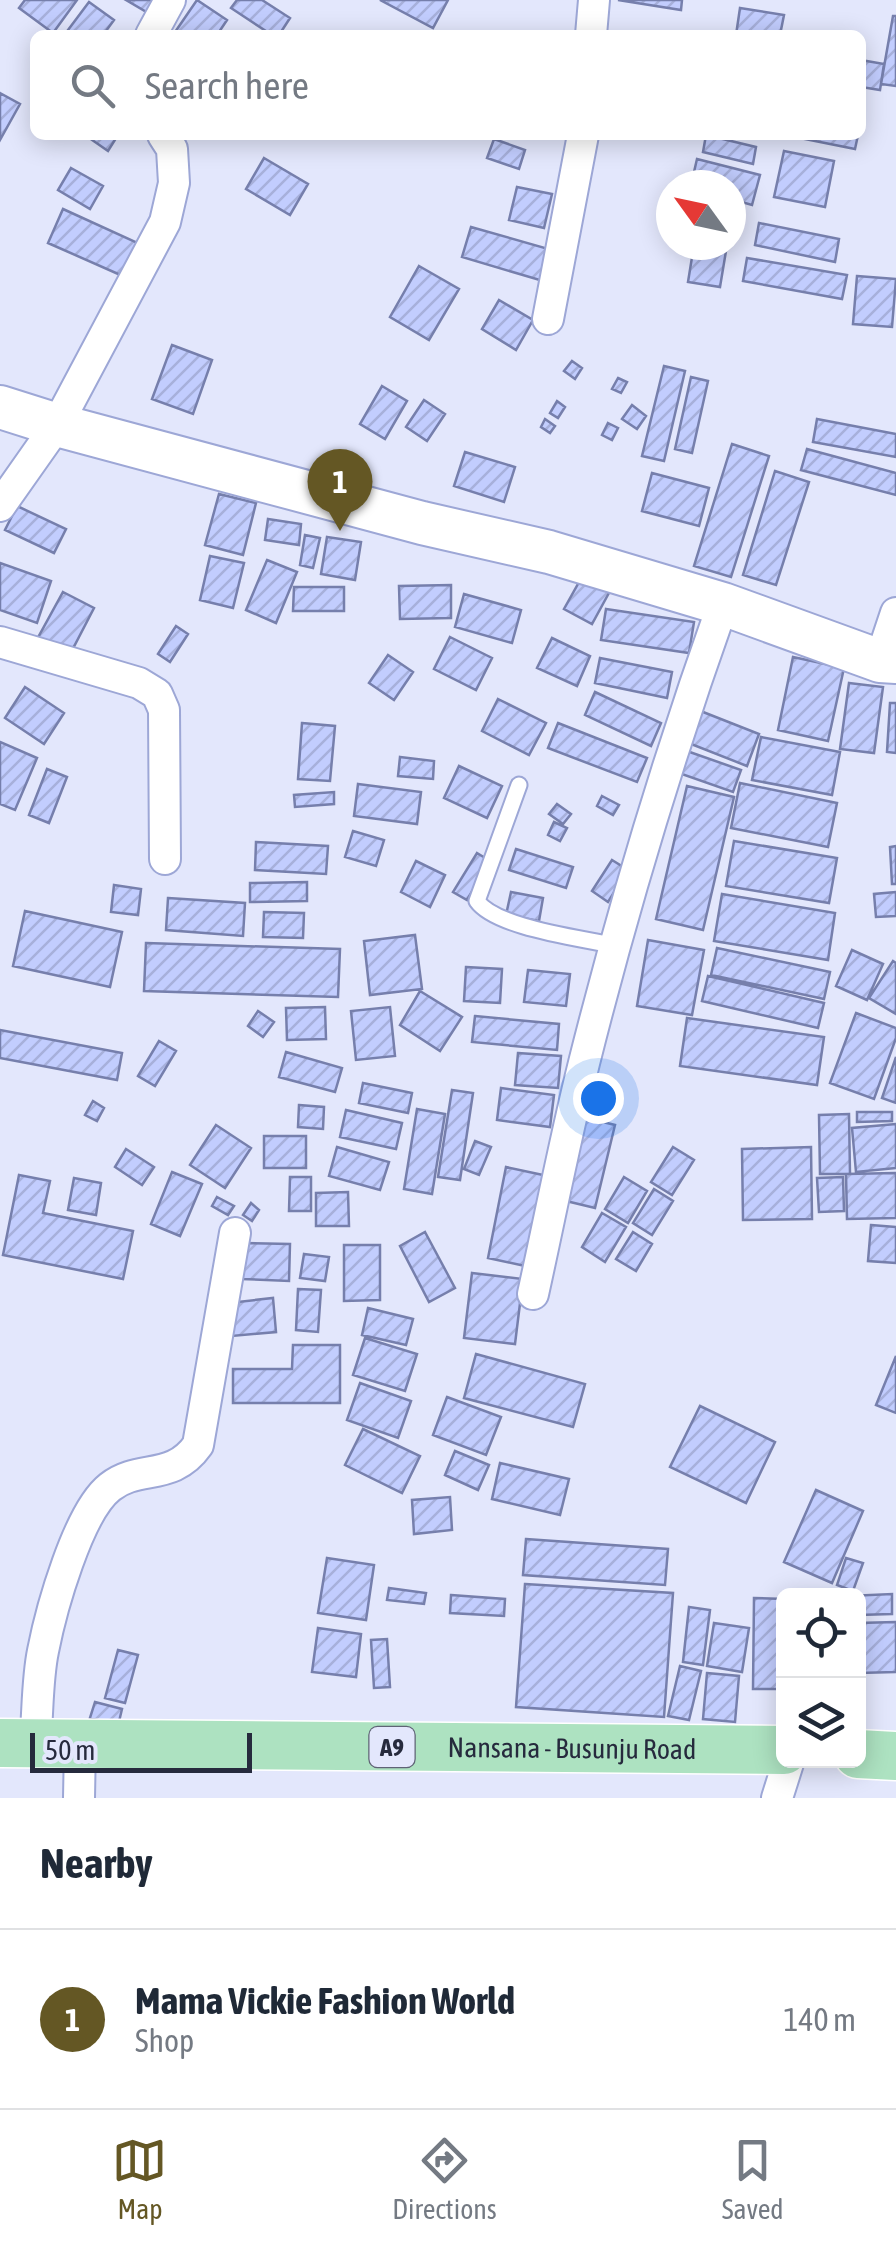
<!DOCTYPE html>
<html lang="en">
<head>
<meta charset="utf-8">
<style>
	:root { --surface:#fff; --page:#f6f6f7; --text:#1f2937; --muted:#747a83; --line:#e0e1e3; --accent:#645724 }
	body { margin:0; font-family:"Asap Condensed",sans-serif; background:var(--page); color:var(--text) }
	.controls { position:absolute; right:30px; bottom:30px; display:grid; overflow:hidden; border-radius:15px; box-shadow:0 5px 25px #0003 }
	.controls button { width:90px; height:90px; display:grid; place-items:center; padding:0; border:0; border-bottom:2px solid var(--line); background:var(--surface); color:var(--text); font:50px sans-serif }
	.compass { position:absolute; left:656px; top:170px; width:90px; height:90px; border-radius:50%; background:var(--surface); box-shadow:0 5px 25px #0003; rotate:303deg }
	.scale { position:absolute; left:30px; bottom:25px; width:222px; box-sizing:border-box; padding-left:10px; border:5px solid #262a3d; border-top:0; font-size:28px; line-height:35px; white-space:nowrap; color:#262a3d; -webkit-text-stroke:8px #e3e7fc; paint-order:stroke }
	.you { position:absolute; left:598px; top:1098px; width:35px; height:35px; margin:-25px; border:8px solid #fff; border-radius:50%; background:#1a73e8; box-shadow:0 0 0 15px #1a73e833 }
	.badge { display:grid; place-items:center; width:65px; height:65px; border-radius:50%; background:var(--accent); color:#fff; font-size:32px; font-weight:700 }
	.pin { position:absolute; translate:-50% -82px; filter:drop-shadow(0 2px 5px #0008) }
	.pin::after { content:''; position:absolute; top:52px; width:35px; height:30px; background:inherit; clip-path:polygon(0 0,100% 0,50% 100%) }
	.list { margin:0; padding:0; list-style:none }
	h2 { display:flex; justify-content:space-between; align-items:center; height:130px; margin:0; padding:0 40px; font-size:42px }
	h2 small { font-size:32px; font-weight:400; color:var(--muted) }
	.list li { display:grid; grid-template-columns:65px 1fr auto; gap:30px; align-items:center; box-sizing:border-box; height:180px; padding:0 40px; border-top:2px solid var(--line) }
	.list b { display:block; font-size:38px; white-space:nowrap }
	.list p { margin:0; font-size:32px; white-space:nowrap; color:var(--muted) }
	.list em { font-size:32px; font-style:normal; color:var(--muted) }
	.icon { flex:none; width:55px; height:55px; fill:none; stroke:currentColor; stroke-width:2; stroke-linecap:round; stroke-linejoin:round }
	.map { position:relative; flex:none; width:896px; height:1798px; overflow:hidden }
	.search { position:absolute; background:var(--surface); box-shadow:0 5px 25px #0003; left:30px; right:30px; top:30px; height:110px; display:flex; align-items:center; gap:25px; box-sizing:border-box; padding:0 35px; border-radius:15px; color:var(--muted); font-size:38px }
	.sheet { height:310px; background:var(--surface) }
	nav { display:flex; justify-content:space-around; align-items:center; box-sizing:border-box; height:140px; border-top:2px solid var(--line); background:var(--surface); font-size:28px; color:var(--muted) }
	nav a { display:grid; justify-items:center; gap:5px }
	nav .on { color:var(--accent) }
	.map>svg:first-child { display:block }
	.building { fill:url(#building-hatch); stroke:#767fac; stroke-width:2.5 }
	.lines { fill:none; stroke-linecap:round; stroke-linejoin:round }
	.lane-casing { stroke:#9da7d6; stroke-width:19 }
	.street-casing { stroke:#9da7d6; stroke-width:34 }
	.secondary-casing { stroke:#9da7d6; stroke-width:46 }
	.primary-casing { stroke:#fff; stroke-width:51 }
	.lane { stroke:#fff; stroke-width:15 }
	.street { stroke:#fff; stroke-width:30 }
	.secondary { stroke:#fff; stroke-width:42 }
	.primary { stroke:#ade2c1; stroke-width:48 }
	.labels { text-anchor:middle; stroke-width:8; stroke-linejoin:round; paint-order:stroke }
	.shield { fill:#e3e7fc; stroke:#5f6376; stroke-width:2.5 }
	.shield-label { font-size:25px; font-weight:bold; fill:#262a3d }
	.street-label { font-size:28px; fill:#262a3d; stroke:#e3e7fc }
</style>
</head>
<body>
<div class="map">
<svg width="896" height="1798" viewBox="0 0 896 1798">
	<defs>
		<pattern id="building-hatch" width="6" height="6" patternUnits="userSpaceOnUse" patternTransform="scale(2.5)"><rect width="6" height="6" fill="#c2cdfe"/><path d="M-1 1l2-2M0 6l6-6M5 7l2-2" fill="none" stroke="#a7b0db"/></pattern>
	</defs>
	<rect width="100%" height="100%" fill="#e3e7fc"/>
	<path class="building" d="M25,0h52l-24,33 -34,-25z
		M126,0h39l-10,17z
		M197,0l30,20 -10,15h-44z
		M237,0h25l28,18 -11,17h-7l-41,-27z
		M380,0h68l-15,28z
		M618,0h64l-1,10z
		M89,2l25,18 -11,15h-29l-6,-5z
		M740,8l44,7 -4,20h-44z
		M893,16h3v70l-15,-2z
		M861,60l23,4 -4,26 -19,-3z
		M0,93l20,11 -20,36z
		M85,135h33l-10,16z
		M706,135l50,12 -3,17 -50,-12z
		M785,135h73l-3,14z
		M494,139l31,11 -6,19 -32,-11z
		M784,151l50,10 -9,46 -51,-10z
		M264,158l44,26 -18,31 -44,-26z
		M697,159l63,16 -8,30 -21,-6v-14h-40z
		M71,168l32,18 -13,23 -32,-19z
		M517,187l35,7 -8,34 -35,-8z
		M63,209l77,35 -15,33 -77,-34z
		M759,223l80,16 -4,23 -80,-17z
		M471,227l81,23 -9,31 -81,-24z
		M694,245h33l-7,42 -32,-5z
		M747,258l100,17 -5,24 -99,-18z
		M419,266l40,23 -30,51 -39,-23z
		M857,276l39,3 -4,48 -39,-3z
		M499,300l34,20 -17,30 -34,-21z
		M172,345l40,15 -19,54 -41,-15z
		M572,361l10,7 -7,11 -11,-8z
		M664,366l21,5 -21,90 -22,-5z
		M691,377l17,4 -16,72 -17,-4z
		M618,378l9,4 -6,11 -9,-4z
		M382,386l25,15 -22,38 -25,-15z
		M424,400l21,14 -18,27 -21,-14z
		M557,401l8,6 -7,11 -8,-5z
		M632,405l14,11 -9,13 -15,-10z
		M545,419l10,7 -5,7 -9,-6z
		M817,419l79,15v23l-83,-15z
		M608,423l10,5 -6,12 -10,-5z
		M732,444l37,12 -38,121 -37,-11z
		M807,449l89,24v22l-95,-25z
		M465,452l50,15 -11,35 -50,-16z
		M775,471l34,11 -33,103 -33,-10z
		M652,473l57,15 -10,38 -57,-15z
		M219,494l37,9 -13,52 -38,-10z
		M17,506l49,23 -12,24 -49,-23z
		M268,519l33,5 -2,21 -34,-5z
		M305,535l15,3 -7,30 -13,-3z
		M327,537l34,5 -6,38 -34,-6z
		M210,556l34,7 -11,45 -33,-8z
		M267,560l30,12 -21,51 -30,-13z
		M0,563l51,18 -14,42 -37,-13z
		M583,575l27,16 -18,33 -28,-15z
		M451,585v33l-51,1 -1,-33z
		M294,587h50v24h-51z
		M63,592l31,16 -27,52 -32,-17z
		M464,594l57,16 -9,33 -57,-16z
		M606,609l88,13 -5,31 -88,-13z
		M176,626l12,8 -18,28 -12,-8z
		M450,637l42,21 -16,32 -42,-21z
		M552,638l38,18 -13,30 -40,-18z
		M388,655l25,17 -19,28 -25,-17z
		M793,657l51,11 -16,73 -50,-11z
		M600,658l72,14 -5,26 -72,-15z
		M849,683l34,4 -9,66 -34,-4z
		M25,687l39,26 -20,31 -39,-26z
		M595,692l66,31 -10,23 -66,-31z
		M498,699l48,24 -17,32 -47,-24z
		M890,703h6v50l-9,-1z
		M698,710l61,24 -12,32 -61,-24z
		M302,723l33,3 -5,55 -32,-2z
		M558,723l89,35 -10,24 -89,-34z
		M761,737l79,15 -8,43 -80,-15z
		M0,742l37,16 -22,52 -15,-6z
		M684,750l57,20 -8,22 -57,-20z
		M400,757l34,4 -1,18 -35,-3z
		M459,766l43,20 -15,32 -43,-20z
		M47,769l20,8 -18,46 -20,-8z
		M740,783l97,20 -9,44 -97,-19z
		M358,784l63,8 -4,32 -63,-8z
		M687,786l47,11 -31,133 -47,-11z
		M334,792v12l-39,3 -1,-12z
		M602,796l17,9 -6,10 -16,-9z
		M557,804l14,10 -8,10 -14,-10z
		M554,822l13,6 -7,13 -12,-6z
		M353,831l31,9 -8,26 -31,-9z
		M734,841l103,17 -8,45 -103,-17z
		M256,842l72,4 -2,28 -71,-4z
		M896,846v38h-4l-2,-37z
		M516,849l57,18 -7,21 -57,-18z
		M477,853l13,8 -23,39 -14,-8z
		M612,860l16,10 -20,32 -16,-11z
		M416,861l29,14 -15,32 -29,-15z
		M307,882v19l-57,1v-19z
		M114,885l27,4 -3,26 -27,-3z
		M511,892l32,6 -4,23 -33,-6z
		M896,892v24l-20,1 -2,-23z
		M722,894l113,19 -7,47 -114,-19z
		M168,898l77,5 -2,33 -77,-6z
		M25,911l97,21 -12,55 -97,-21z
		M264,912l40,1 -1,25 -40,-1z
		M415,935l7,54 -52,6 -6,-54z
		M648,940l56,10 -12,65 -55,-9z
		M146,943l194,6 -2,48 -194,-6z
		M717,948l113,24 -6,27 -113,-24z
		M852,950l31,14 -16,36 -31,-14z
		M893,961l3,2v51l-27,-16z
		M466,967l36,2 -2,34 -36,-2z
		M528,970l42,4 -4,32 -42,-4z
		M708,976l116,27 -6,25 -116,-27z
		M420,991l42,26 -22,34 -40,-26z
		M325,1007l1,32 -39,1 -1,-32z
		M390,1007l5,49 -39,4 -5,-49z
		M258,1011l16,11 -11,15 -15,-11z
		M856,1013l40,15v10l-22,61 -44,-16z
		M475,1016l84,8 -2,26 -85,-8z
		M687,1018l137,19 -7,48 -137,-19z
		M0,1030l122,23 -5,27 -117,-22z
		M159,1041l17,10 -21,35 -17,-10z
		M286,1052l56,16 -7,24 -56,-15z
		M518,1053l43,3 -3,32 -43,-3z
		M896,1057v46l-14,-5z
		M363,1083l49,10 -4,20 -49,-10z
		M501,1088l53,7 -4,32 -53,-7z
		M452,1090l21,3 -13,87 -22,-3z
		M93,1101l11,7 -7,13 -12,-6z
		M299,1105l25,2 -1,22 -25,-2z
		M417,1109l28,5 -13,80 -28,-5z
		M346,1110l56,13 -6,26 -56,-12z
		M857,1112h35v9l-35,1z
		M849,1114l1,60h-30l-1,-59z
		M583,1117l32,8 -20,83 -33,-8z
		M896,1124v44l-40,4 -4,-44z
		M216,1125l35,23 -26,40 -35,-23z
		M264,1136h42v32h-42z
		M475,1141l16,6 -12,28 -15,-6z
		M337,1147l52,15 -9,28 -51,-14z
		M673,1147l21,13 -22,35 -21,-13z
		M811,1147l1,72 -69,1 -1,-71z
		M126,1149l28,18 -12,18 -27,-18z
		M506,1167l37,8 -18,91 -37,-8z
		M172,1172l30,12 -22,52 -29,-12z
		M896,1173v45l-49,1 -1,-45z
		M19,1175l31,6 -7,32 90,18 -10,48 -120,-24z
		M290,1177h21v34h-22z
		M624,1177l23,14 -19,32 -23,-14z
		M843,1177l1,34 -25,1 -2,-34z
		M74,1178l27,5 -5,32 -28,-5z
		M654,1189l19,12 -21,34 -19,-12z
		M348,1192l1,34h-33v-33z
		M217,1197l17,9 -6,9 -16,-9z
		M251,1203l8,7 -7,11 -9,-6z
		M602,1213l24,14 -21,35 -23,-15z
		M871,1225l25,2v36l-28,-2z
		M425,1232l30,56 -26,14 -29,-56z
		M633,1232l19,12 -16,27 -20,-12z
		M243,1243l47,1 -1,37 -47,-2z
		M344,1245h36v55l-36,1z
		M304,1254l25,3 -4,24 -25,-3z
		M472,1273l51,6 -8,65 -51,-6z
		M298,1289l23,1 -3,42 -22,-2z
		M273,1298l3,34 -44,4 -4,-33z
		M368,1308l45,11 -7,26 -44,-10z
		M365,1338l52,16 -12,37 -52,-16z
		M293,1345h47v58h-107v-34h59z
		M476,1354l109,30 -12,43 -109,-29z
		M896,1356v57l-20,-8z
		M360,1383l51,18 -13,37 -51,-18z
		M447,1397l54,20 -15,38 -53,-20z
		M700,1406l75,36 -29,61 -76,-36z
		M363,1429l57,27 -18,37 -57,-28z
		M455,1451l34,14 -11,25 -33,-15z
		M500,1463l69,16 -9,36 -68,-16z
		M816,1490l47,21 -31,72 -48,-21z
		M450,1497l2,33 -38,4 -2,-34z
		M526,1539l142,10 -3,36 -142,-10z
		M327,1558l47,7 -8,55 -48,-7z
		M846,1558l17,5 -10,28 -16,-6z
		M525,1584l148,9 -9,124 -148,-10z
		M389,1588l37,5 -2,11 -37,-4z
		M892,1594v20l-34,1v-19h-10z
		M451,1595l54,4 -1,17 -54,-3z
		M754,1598l30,1v90h-31z
		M689,1607l21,3 -7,55 -20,-3z
		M896,1622v50l-38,1v-50z
		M714,1623l35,5 -7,44 -35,-6z
		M318,1628l43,6 -5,43 -44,-5z
		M387,1639l3,48 -16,1 -3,-48z
		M118,1650l20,5 -13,48 -20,-5z
		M680,1666l21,5 -12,49 -21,-4z
		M707,1673l32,3 -4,46 -32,-3z
		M95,1702l27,7 -4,17 -28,-8z"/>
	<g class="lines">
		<g class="lane-casing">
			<path id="lane" d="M519,785l-42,116c19,27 105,37 138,45"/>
		</g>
		<g class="street-casing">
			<path id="street" d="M151,35l19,-35
				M591,35l3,-35
				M548,319l35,-184
				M0,506l57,-81 108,-203 9,-39 -2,-34 -9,-14
				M0,642l139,41 18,11 7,16 1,149
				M880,661l16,-48
				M533,1294c17,-77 32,-155 51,-231 39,-155 85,-308 139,-459
				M35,1743c3,-30 2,-63 8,-92 8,-41 35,-139 67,-164 29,-23 62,-5 88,-42l37,-212
				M79,1798l1,-54
				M777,1798l12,-38"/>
		</g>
		<g class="secondary-casing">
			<path id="secondary" d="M0,407l57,18 365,98 127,29 174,52 157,57 16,1"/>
		</g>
		<g class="primary-casing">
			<g id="primary">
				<path id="s1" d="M0,1743l784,7"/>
				<path d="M858,1754l38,2"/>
			</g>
		</g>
		<use href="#lane" class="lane"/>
		<use href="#street" class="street"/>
		<use href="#secondary" class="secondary"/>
		<use href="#primary" class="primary"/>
	</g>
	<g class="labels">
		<rect class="shield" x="369.5" y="1727" width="45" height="40" rx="8"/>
		<g class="shield-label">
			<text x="392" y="1756">A9</text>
		</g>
		<g class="street-label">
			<text dy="10" stroke="none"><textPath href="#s1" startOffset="572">Nansana - Busunju Road</textPath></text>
		</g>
	</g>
</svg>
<div class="controls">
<button><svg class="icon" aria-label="locate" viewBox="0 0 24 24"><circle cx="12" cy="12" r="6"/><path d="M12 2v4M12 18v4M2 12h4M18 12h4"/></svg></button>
<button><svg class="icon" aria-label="layers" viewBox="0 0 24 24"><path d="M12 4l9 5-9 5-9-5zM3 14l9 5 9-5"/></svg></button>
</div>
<svg class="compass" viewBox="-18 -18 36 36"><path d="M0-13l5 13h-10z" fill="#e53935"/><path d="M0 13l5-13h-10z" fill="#747a83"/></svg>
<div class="scale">50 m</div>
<div class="you"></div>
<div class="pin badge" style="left:340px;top:531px">1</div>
<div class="search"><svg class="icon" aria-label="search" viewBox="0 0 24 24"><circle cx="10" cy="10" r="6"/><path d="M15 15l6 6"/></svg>Search here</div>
</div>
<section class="sheet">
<h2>Nearby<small></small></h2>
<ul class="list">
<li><span class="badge">1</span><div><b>Mama Vickie Fashion World</b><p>Shop</p></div><em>140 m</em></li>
</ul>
</section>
<nav>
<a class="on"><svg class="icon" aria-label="map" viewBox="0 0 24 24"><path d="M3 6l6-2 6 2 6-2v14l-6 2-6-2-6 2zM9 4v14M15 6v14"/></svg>Map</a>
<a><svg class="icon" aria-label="directions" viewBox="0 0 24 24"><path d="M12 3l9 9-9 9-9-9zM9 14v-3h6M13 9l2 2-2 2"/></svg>Directions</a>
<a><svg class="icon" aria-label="saved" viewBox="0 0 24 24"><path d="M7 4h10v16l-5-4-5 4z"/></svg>Saved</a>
</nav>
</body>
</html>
